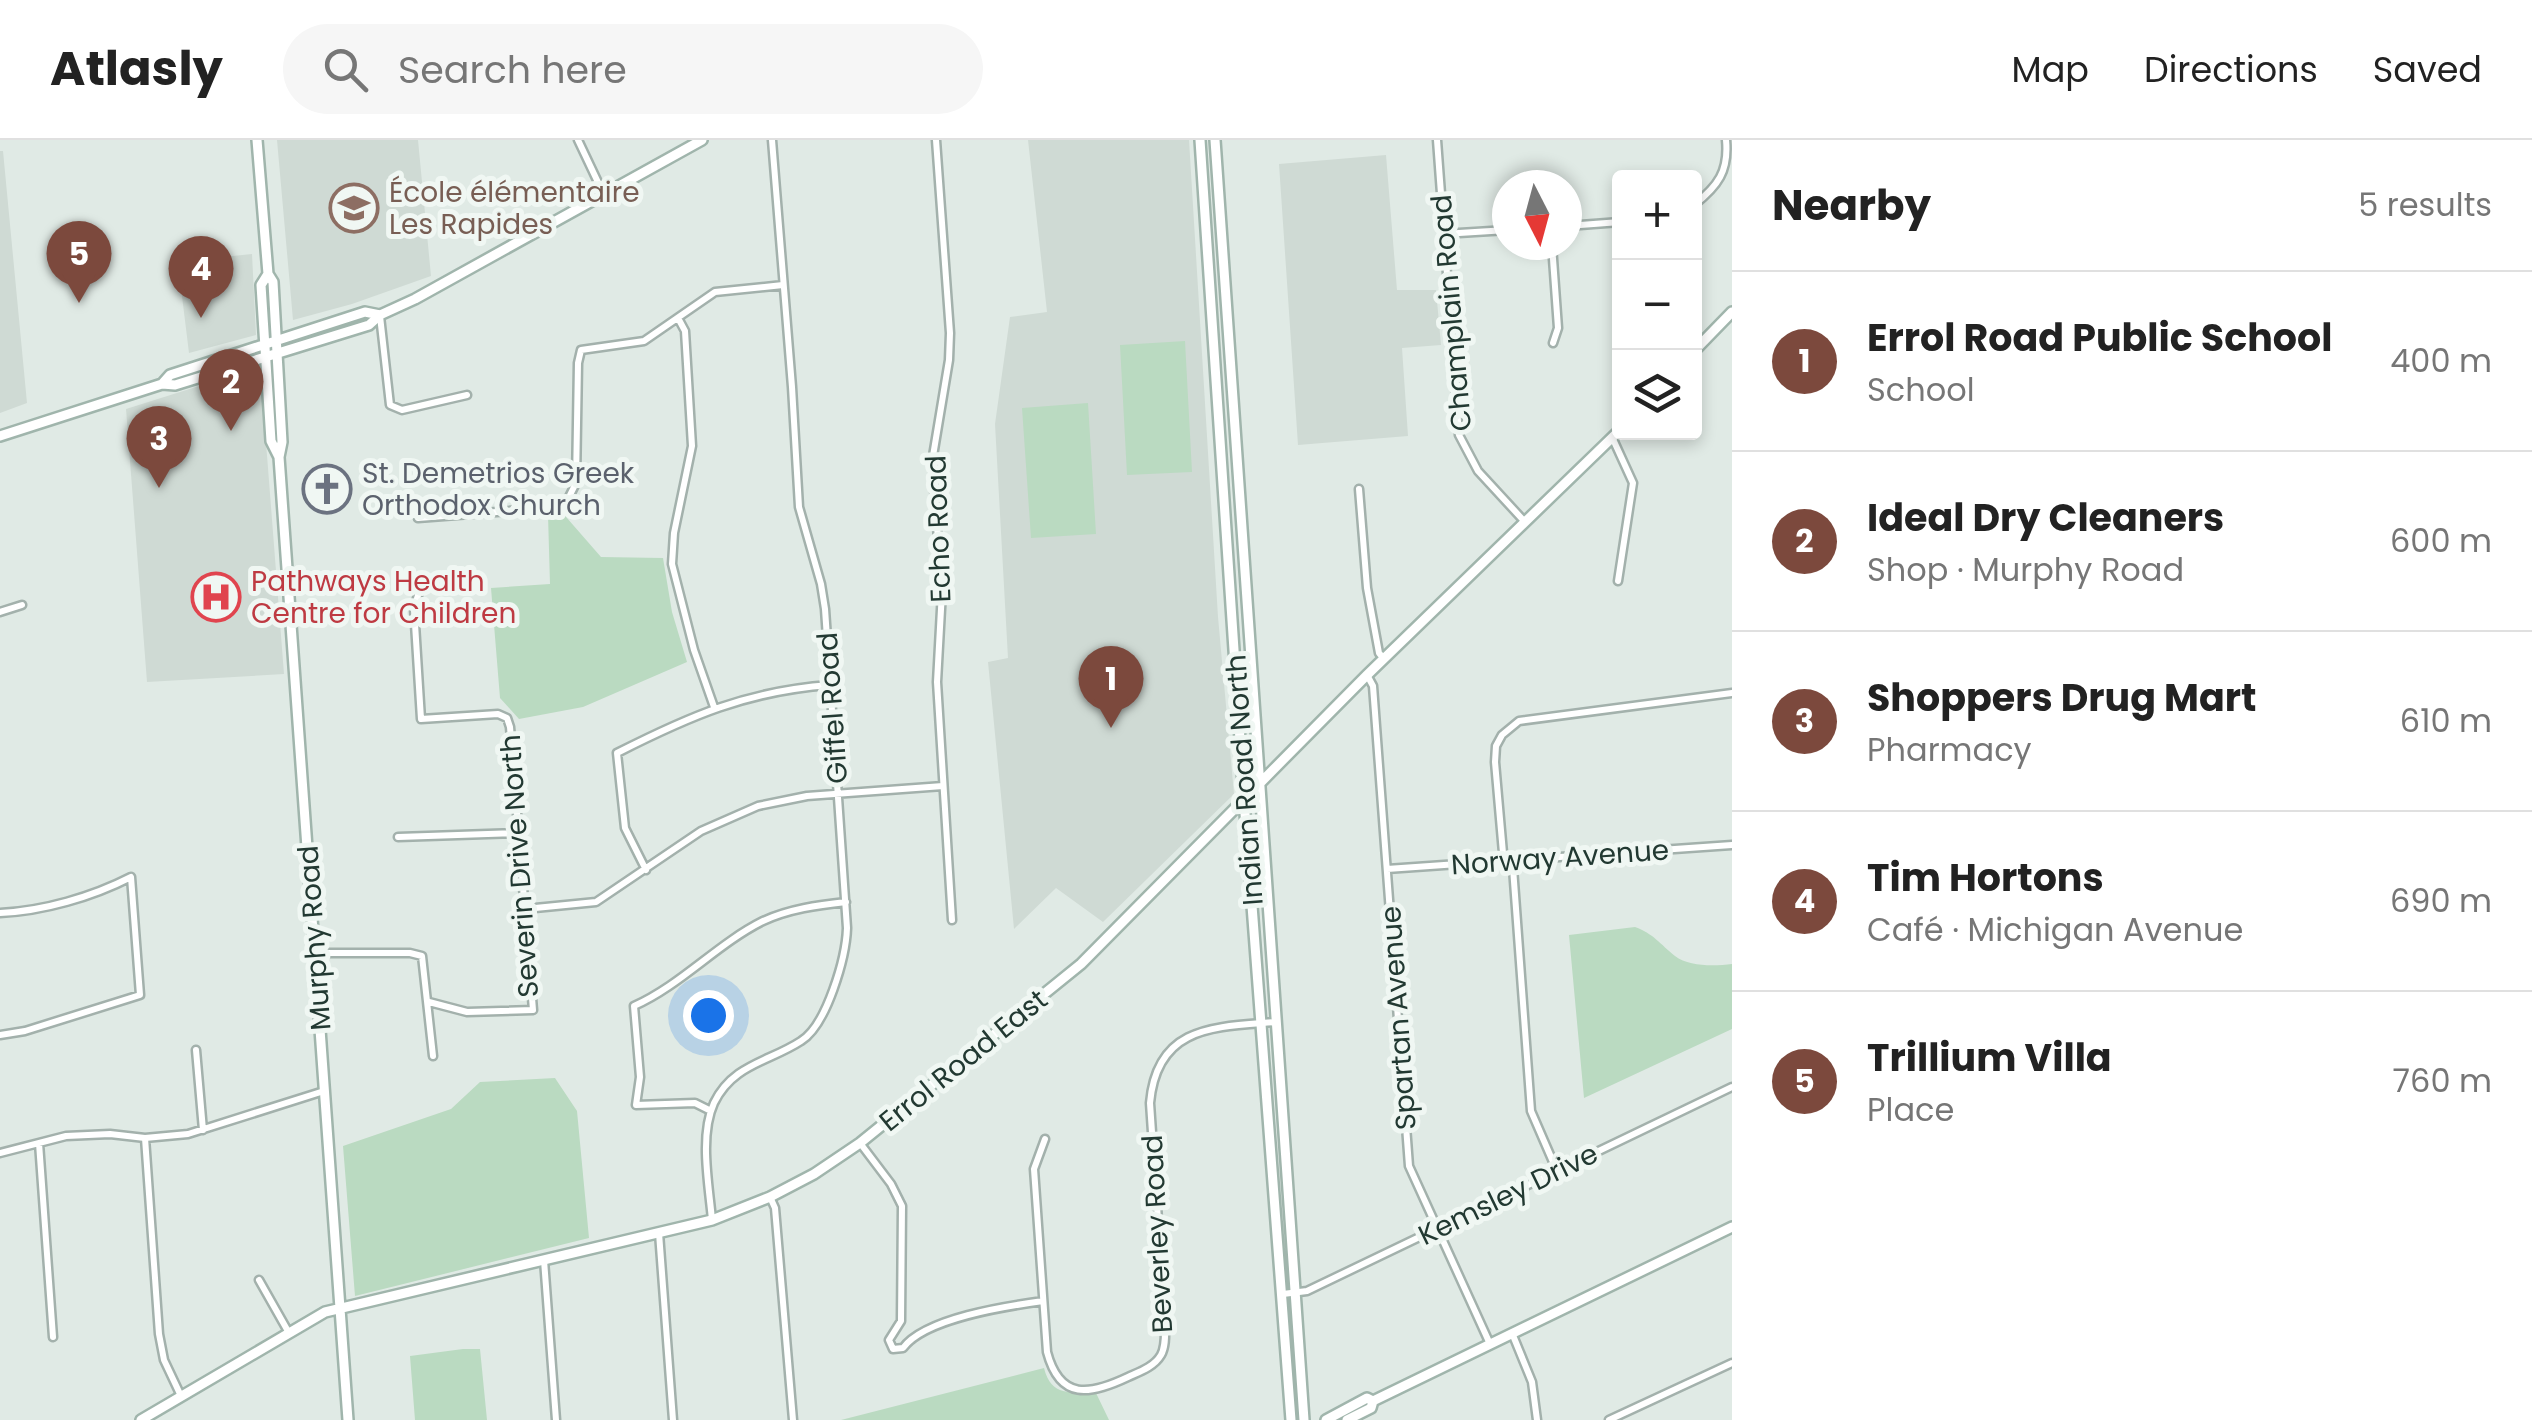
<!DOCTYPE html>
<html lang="en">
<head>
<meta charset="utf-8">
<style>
	:root { --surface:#fff; --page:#f6f6f6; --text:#222; --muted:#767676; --line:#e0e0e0; --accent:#7c493d }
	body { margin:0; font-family:Poppins,sans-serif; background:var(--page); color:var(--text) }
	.controls { position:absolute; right:30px; top:30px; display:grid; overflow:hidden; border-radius:10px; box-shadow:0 5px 15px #0003 }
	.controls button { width:90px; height:90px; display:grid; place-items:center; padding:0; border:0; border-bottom:2px solid var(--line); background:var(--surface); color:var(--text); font:50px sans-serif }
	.compass { position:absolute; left:1492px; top:30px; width:90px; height:90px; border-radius:50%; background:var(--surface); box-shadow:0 5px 15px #0003; rotate:174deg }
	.you { position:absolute; left:708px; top:875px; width:35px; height:35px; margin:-25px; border:8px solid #fff; border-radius:50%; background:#1a73e8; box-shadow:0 0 0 15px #1a73e833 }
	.badge { display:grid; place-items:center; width:65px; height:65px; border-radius:50%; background:var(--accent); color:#fff; font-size:32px; font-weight:700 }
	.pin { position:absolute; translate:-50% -82px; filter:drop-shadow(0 2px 5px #0008) }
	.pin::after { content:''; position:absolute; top:52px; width:35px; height:30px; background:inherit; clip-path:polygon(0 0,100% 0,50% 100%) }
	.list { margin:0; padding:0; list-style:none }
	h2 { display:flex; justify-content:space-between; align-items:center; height:130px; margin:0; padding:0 40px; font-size:42px }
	h2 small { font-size:32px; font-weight:400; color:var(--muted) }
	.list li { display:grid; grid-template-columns:65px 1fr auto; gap:30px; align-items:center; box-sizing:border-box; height:180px; padding:0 40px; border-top:2px solid var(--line) }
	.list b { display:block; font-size:38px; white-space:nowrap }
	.list p { margin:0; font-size:32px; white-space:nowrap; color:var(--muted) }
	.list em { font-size:32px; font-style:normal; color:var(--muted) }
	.icon { flex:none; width:55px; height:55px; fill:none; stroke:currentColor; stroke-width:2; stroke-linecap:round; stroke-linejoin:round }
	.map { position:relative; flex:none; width:1732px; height:1280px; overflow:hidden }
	header { display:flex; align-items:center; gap:60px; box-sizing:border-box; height:140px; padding:0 50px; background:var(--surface); border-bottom:2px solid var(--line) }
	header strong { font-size:48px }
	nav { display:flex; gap:55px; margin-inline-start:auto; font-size:35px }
	.search { width:700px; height:90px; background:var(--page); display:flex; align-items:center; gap:25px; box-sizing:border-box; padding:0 35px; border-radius:55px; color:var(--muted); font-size:38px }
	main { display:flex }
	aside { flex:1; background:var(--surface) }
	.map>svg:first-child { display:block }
	.built { fill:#cfdad4 }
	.green { fill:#badac1 }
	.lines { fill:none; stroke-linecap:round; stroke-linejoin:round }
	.street-casing { stroke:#a3b1ac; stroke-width:11 }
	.secondary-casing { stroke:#a0b5ac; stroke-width:14 }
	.street { stroke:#fff; stroke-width:6 }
	.secondary { stroke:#fff; stroke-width:9 }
	.labels { text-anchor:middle; stroke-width:10; stroke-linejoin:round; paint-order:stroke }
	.education-label { font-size:28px; fill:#785e54; stroke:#f0f7f3; text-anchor:start }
	.street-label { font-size:28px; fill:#223932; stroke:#f0f7f3 }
	.worship-label { font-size:28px; fill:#5b616d; stroke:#f0f7f3; text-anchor:start }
	.health-label { font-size:28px; fill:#be3a42; stroke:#f0f7f3; text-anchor:start }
</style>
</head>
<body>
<header>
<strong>Atlasly</strong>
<div class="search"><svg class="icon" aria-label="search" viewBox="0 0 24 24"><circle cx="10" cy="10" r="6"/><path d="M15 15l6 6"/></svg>Search here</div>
<nav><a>Map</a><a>Directions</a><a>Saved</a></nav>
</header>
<main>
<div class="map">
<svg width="1732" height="1280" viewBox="0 0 1732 1280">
	<rect width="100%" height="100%" fill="#e0eae5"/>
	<path class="built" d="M277,0h141l13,136 -79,28 -59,16z
		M1028,0h161l29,477 16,177 -131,128 -47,-34 -42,41 -26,-267 20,-4 -13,-234 15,-107 37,-5z
		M0,11h3l24,252 -27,10z
		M1386,15l11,135h39l5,55 -39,3 6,88 -110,9 -19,-281z
		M252,114l4,81 -67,18 -8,-65 43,-3 -1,-28z
		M250,230l11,8 23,296 -137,8 -21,-273z"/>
	<path class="green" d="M1185,201l7,131 -65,3 -7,-130z
		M1088,263l8,131 -65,4 -9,-130z
		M560,370l41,47 62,1 9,54 15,50 -104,45 -64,12 -19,-21 -9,-110 59,-4 -2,-69z
		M1635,787c19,7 25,17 40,29 14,11 40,10 57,8v65l-148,69 -15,-163z
		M555,938l22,33 12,127 -234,58 -12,-150 108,-37 29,-27z
		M463,1209h17l7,71h-72l-5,-64z
		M1044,1228c7,29 27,24 52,25l13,27h-268z"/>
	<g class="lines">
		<g class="street-casing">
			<path id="street" d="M578,0l26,55
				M936,0l14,193 -1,27 -17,102 10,129 -5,91 15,238
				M1437,0l22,295 19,36 47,51
				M1694,65c24,-19 35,-34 32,-65
				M1567,86l53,-4
				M1443,94l64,-4
				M1552,105l6,83 -5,15
				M380,176l10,89 12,5 65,-15
				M678,178l7,13 7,115 -18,87 -2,31 22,86 20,57
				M1612,297l21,46 -15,98
				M1359,349l8,99 12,65 5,6
				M418,378l131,-10 19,-9 8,-16 2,-120 3,-13 63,-9 71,-49 68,-7
				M420,449l-6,19 7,111 77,-5 9,4 3,9 23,283 -66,2 -38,-10
				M0,472l22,-7
				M1367,535l6,11 36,480 81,178
				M398,697l120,-4
				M1387,729l345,-24
				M646,730l-21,-42 -8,-75c73,-37 130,-62 213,-68
				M525,769l71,-7 105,-71 57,-25 49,-10 136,-10
				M0,773c43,-2 92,-16 131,-36l9,118 -115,36 -25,4
				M315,813h95l12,3 11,100
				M196,910l7,80
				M711,971l-16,-8 -59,2 4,-28 -6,-71c47,-21 83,-62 129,-85 26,-12 55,-16 83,-19
				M145,998l14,196 5,26 17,36
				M1045,999l-11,30 13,183c13,49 43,43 81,25 11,-5 26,-10 33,-22 5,-9 4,-21 4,-32l-15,-220c7,-78 65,-76 126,-81
				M39,1003l14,194
				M860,1003l31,41 11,22 -1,115 -12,19 4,9 10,-1c22,-30 104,-42 140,-47
				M0,1013l66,-17 44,-2 35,4 43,-4 136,-43
				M1557,1031l-26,-60 -18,-243 -10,-15 -8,-91 1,-16 6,-11 17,-14 213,-28
				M770,1057l5,11 18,212
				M712,1080c-3,-35 -13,-84 2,-117 19,-39 55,-41 87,-62 26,-16 45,-84 46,-113l-22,-319 -4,-25 -22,-77 -7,-120 -20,-247
				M659,1093l14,187
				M544,1120l12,160
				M259,1140l30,53
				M1283,1154l24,-3 425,-204
				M1512,1193l20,49 5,38
				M1609,1280l123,-57"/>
		</g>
		<g class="secondary-casing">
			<path id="secondary" d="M257,0l11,134 5,8 9,160 -3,15 69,963
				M1200,0l44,660 47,620
				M1215,0l89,1280
				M268,134l-7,11 10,156 8,16
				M1694,211l38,-39
				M162,244l8,-9 195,-63 15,3
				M0,296l162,-52 13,1 194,-60 11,-10 35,-16 287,-159
				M141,1280l184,-108 387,-92 58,-23 44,-23 46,-31 221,-179 286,-289 253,-245
				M1326,1280l41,-22 6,3
				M1347,1280l24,-12 2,-7 359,-174"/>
		</g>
		<use href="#street" class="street"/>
		<use href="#secondary" class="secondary"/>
	</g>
	<defs>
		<g id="school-ring" transform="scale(2.5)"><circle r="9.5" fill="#f0f7f3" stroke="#8d6e63" stroke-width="1.5"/><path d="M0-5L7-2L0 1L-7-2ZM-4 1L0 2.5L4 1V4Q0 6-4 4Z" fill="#8d6e63"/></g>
		<g id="church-ring" transform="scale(2.5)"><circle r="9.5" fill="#f0f7f3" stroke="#6b7280" stroke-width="1.5"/><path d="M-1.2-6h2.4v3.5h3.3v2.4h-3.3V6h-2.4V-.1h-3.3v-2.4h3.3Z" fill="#6b7280"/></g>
		<g id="hospital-ring" transform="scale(2.5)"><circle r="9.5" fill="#f0f7f3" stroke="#e0444e" stroke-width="1.5"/><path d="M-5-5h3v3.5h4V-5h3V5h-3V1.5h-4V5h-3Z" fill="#e0444e"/></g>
	</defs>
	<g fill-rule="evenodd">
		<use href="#school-ring" x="354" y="68"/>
		<use href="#church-ring" x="327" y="349"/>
		<use href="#hospital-ring" x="216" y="457"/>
	</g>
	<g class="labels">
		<g class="education-label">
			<text x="389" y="62">École élémentaire<tspan x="389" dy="32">Les Rapides</tspan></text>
		</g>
		<g class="street-label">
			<text transform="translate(1451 173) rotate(-95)" y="10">Champlain Road</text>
			<text transform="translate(938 389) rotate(-92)" y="10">Echo Road</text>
			<text transform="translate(832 568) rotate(-94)" y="10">Giffel Road</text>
			<text transform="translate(1244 640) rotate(-94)" y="10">Indian Road North</text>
			<text transform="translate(1560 717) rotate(-4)" y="10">Norway Avenue</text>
			<text transform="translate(519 726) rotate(-94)" y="10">Severin Drive North</text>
			<text transform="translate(314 798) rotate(-94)" y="10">Murphy Road</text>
			<text transform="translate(1398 878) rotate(-94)" y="10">Spartan Avenue</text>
			<text transform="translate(963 920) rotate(-39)" y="10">Errol Road East</text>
			<text transform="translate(1508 1054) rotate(-26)" y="10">Kemsley Drive</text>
			<text transform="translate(1157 1094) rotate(-93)" y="10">Beverley Road</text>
		</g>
		<g class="worship-label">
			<text x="362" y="343">St. Demetrios Greek<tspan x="362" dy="32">Orthodox Church</tspan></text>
		</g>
		<g class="health-label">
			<text x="251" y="451">Pathways Health<tspan x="251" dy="32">Centre for Children</tspan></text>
		</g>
	</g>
</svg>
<div class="controls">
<button>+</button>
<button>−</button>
<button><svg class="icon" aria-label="layers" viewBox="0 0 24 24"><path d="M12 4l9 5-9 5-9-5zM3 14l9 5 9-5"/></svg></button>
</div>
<svg class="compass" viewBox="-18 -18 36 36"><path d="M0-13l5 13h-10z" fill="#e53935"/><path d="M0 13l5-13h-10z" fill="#767676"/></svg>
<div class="you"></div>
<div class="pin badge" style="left:1111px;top:588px">1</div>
<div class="pin badge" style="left:231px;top:291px">2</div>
<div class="pin badge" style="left:159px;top:348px">3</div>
<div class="pin badge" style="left:201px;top:178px">4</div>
<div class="pin badge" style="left:79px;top:163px">5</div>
</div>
<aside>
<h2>Nearby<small>5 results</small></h2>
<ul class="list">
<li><span class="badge">1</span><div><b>Errol Road Public School</b><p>School</p></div><em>400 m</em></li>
<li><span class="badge">2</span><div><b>Ideal Dry Cleaners</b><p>Shop · Murphy Road</p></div><em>600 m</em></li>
<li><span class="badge">3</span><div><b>Shoppers Drug Mart</b><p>Pharmacy</p></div><em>610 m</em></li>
<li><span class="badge">4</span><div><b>Tim Hortons</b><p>Café · Michigan Avenue</p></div><em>690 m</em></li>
<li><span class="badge">5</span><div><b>Trillium Villa</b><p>Place</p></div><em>760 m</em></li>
</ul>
</aside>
</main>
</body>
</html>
